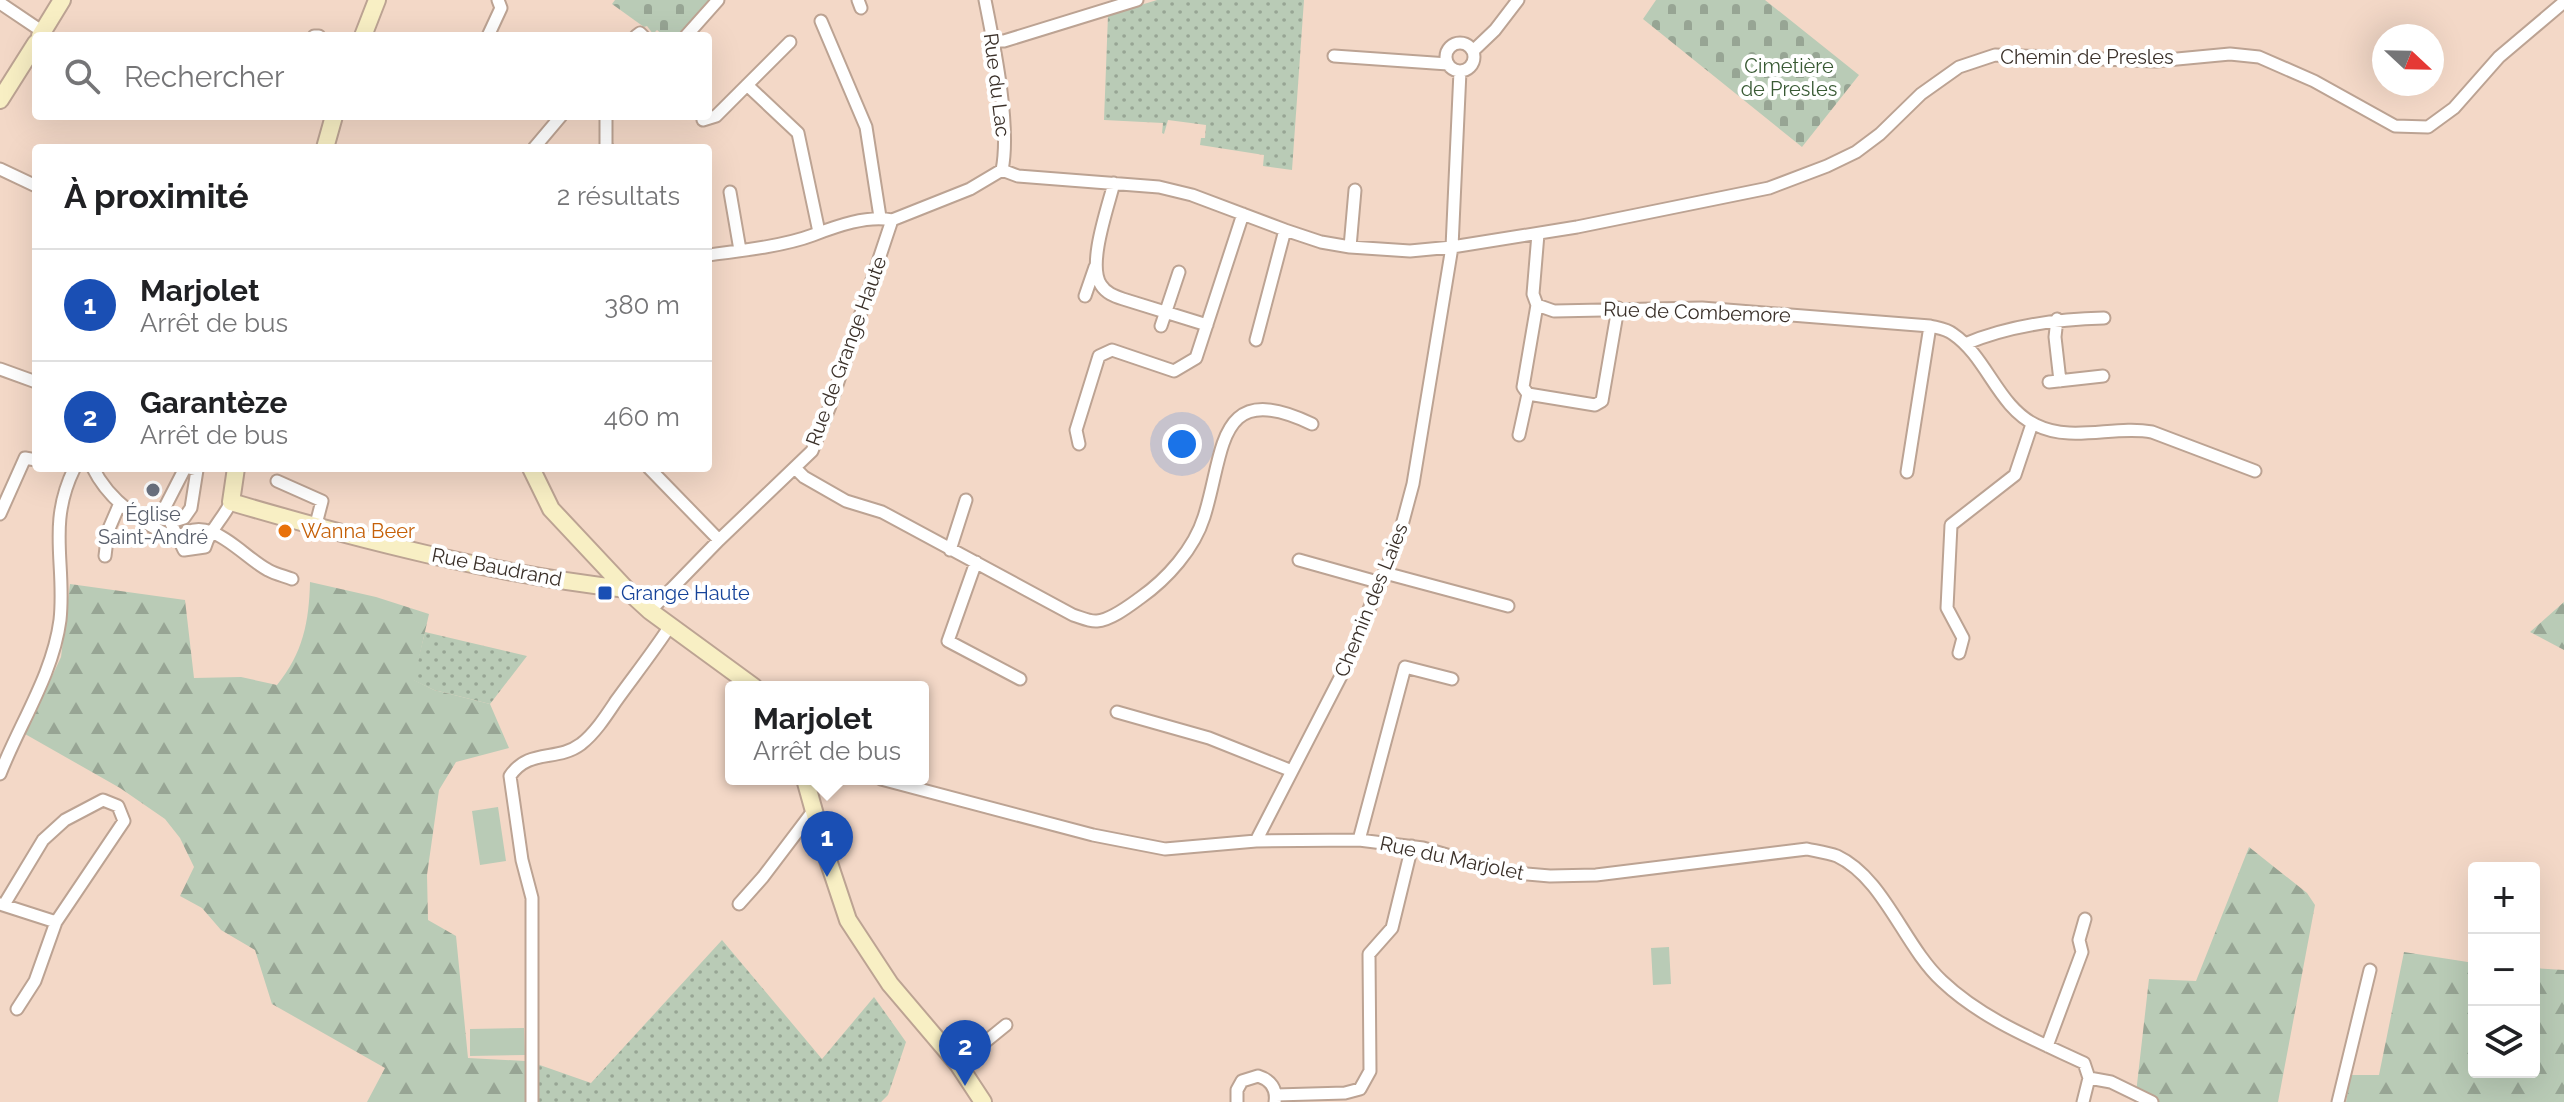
<!DOCTYPE html>
<html lang="fr">
<head>
<meta charset="utf-8">
<style>
	:root { --surface:#fff; --page:#f2f2f2; --text:#202124; --muted:#757577; --line:#e0e0e0; --accent:#8e2990 }
	body { margin:0; font-family:Raleway,sans-serif; background:var(--page); color:var(--text) }
	.controls { position:absolute; right:24px; bottom:24px; display:grid; overflow:hidden; border-radius:8px; box-shadow:0 8px 32px #0002 }
	.controls button { width:72px; height:72px; display:grid; place-items:center; padding:0; border:0; border-bottom:2px solid var(--line); background:var(--surface); color:var(--text); font:40px sans-serif }
	.compass { position:absolute; left:2372px; top:24px; width:72px; height:72px; border-radius:50%; background:var(--surface); box-shadow:0 8px 32px #0002; rotate:112deg }
	.you { position:absolute; left:1182px; top:444px; width:28px; height:28px; margin:-20px; border:6px solid #fff; border-radius:50%; background:#1a73e8; box-shadow:0 0 0 12px #1a73e833 }
	.badge { display:grid; place-items:center; width:52px; height:52px; border-radius:50%; background:var(--accent); color:#fff; font-size:26px; font-weight:700 }
	.pin { position:absolute; translate:-50% -66px; filter:drop-shadow(0 2px 4px #0008) }
	.pin::after { content:''; position:absolute; top:42px; width:28px; height:24px; background:inherit; clip-path:polygon(0 0,100% 0,50% 100%) }
	.popup { position:absolute; left:725px; top:681px; width:204px; height:104px; box-sizing:border-box; display:grid; place-content:center; border-radius:8px; background:var(--surface); filter:drop-shadow(0 2px 6px #0005); font-size:26px; white-space:nowrap; color:var(--muted) }
	.popup b { font-size:30px; color:var(--text) }
	.popup::after { content:''; position:absolute; left:50%; top:100%; margin-left:-16px; border:16px solid transparent; border-top-color:var(--surface) }
	.list { margin:0; padding:0; list-style:none }
	h2 { display:flex; justify-content:space-between; align-items:center; height:104px; margin:0; padding:0 32px; font-size:34px }
	h2 small { font-size:26px; font-weight:400; color:var(--muted) }
	.list li { display:grid; grid-template-columns:52px 1fr auto; gap:24px; align-items:center; box-sizing:border-box; height:112px; padding:0 32px; border-top:2px solid var(--line) }
	.list b { display:block; font-size:30px; white-space:nowrap }
	.list p { margin:0; font-size:26px; white-space:nowrap; color:var(--muted) }
	.list em { font-size:26px; font-style:normal; color:var(--muted) }
	.icon { flex:none; width:44px; height:44px; fill:none; stroke:currentColor; stroke-width:2; stroke-linecap:round; stroke-linejoin:round }
	.map { position:relative; flex:none; width:2564px; height:1102px; overflow:hidden }
	.search { position:absolute; background:var(--surface); box-shadow:0 8px 32px #0002; left:32px; top:32px; width:680px; height:88px; display:flex; align-items:center; gap:20px; box-sizing:border-box; padding:0 28px; border-radius:8px; color:var(--muted); font-size:30px }
	.panel { position:absolute; background:var(--surface); box-shadow:0 8px 32px #0002; left:32px; top:144px; width:680px; height:328px; border-radius:8px }
	.map>svg:first-child { display:block }
	.grass { fill:url(#grass-dots) }
	.forest { fill:url(#forest-firs) }
	.cemetery { fill:url(#cemetery-stones) }
	.pitch { fill:#b9cbb6 }
	.lines { fill:none; stroke-linecap:round; stroke-linejoin:round }
	.street-casing { stroke:#bca393; stroke-width:15 }
	.secondary-casing { stroke:#bca393; stroke-width:20 }
	.street { stroke:#fff; stroke-width:11 }
	.secondary { stroke:#f8efc4; stroke-width:16 }
	.worship-dot { fill:#6b7280; stroke:#fff; stroke-width:3 }
	.food-dot { fill:#e8710a; stroke:#fff; stroke-width:3 }
	.transit-dot { fill:#1a4fb4; stroke:#fff; stroke-width:3 }
	.labels { text-anchor:middle; stroke-width:8; stroke-linejoin:round; paint-order:stroke }
	.street-label { font-size:20px; fill:#3a3029; stroke:#fff }
	.park-label { font-size:20px; fill:#395a34; stroke:#fff }
	.worship-label { font-size:20px; fill:#5b616d; stroke:#fff }
	.food-label { font-size:20px; fill:#c56008; stroke:#fff; text-anchor:start }
	.transit-label { font-size:20px; fill:#164399; stroke:#fff; text-anchor:start }
</style>
</head>
<body>
<div class="map">
<svg width="2564" height="1102" viewBox="0 0 2564 1102">
	<defs>
		<pattern id="grass-dots" width="8" height="8" patternUnits="userSpaceOnUse" patternTransform="scale(2)"><rect width="8" height="8" fill="#b9cbb6"/><path d="M2 2h.1M6 6h.1" fill="none" stroke="#97a594" stroke-width="1.8" stroke-linecap="round"/></pattern>
		<pattern id="forest-firs" width="22" height="20" patternUnits="userSpaceOnUse" patternTransform="scale(2)"><rect width="22" height="20" fill="#b9cbb6"/><path d="M5 1l3.5 6h-7zM16 11l3.5 6h-7z" fill="#97a594"/></pattern>
		<pattern id="cemetery-stones" width="16" height="16" patternUnits="userSpaceOnUse" patternTransform="scale(2)"><rect width="16" height="16" fill="#b9cbb6"/><path d="M2 7V4a2 2 0 0 1 4 0v3zM10 15v-3a2 2 0 0 1 4 0v3z" fill="#97a594"/></pattern>
	</defs>
	<rect width="100%" height="100%" fill="#f3d8c7"/>
	<path class="grass" d="M1157,0h147l-12,170 -29,-4 1,-11 -64,-10 1,-7h4l1,-13 -38,-5 -4,14 -2,-1 1,-10 -59,-3 4,-105z
		M425,632l102,24 -37,48 -56,-14 -21,-10z
		M722,940l100,119 52,-62 32,45 -18,53 -7,7h-347v-39l57,20z"/>
	<path class="forest" d="M310,582l66,15 53,17 -15,66 20,10 56,14 19,44 -53,14 -17,28 -12,85 1,45 28,16 12,122 57,3 2,41h-160l18,-34 -113,-64 -17,-54 -34,-20 -19,-22 -22,-12 14,-29 -14,-29 -15,-19 -45,-31 -95,-54 36,-77 9,-73 115,16 9,78 47,-1 36,8c26,-32 32,-63 33,-103z
		M2564,602v48l-34,-18z
		M2249,847l58,46 8,12 -37,197h-143l14,-123 47,2z
		M2404,952l70,11v109h60v-104l30,2v132h-218l5,-27h28z"/>
	<path class="cemetery" d="M615,0h99l-34,36h-16l-7,-6 -4,4 -6,-8 -3,1 -32,-23z
		M1656,0h109l94,75 -57,72 -159,-128z"/>
	<path class="pitch" d="M498,807l8,54 -26,4 -8,-54z
		M1669,947l2,37 -18,1 -2,-37z
		M524,1028l1,27 -55,1v-27z"/>
	<g class="lines">
		<g class="street-casing">
			<path id="street" d="M858,0l3,8
				M985,0c9,45 26,126 17,170
				M0,3l43,29
				M821,21l45,106 14,90
				M314,36h5
				M488,36l13,-28 -3,-8
				M636,36l4,-3 3,3
				M686,36l32,-36
				M992,41h12l133,-41
				M1446 57a14 14 0 1 1 28 0a14 14 0 1 1-28 0Z
				M1473,51l22,-21 23,-30
				M1334,56l114,8
				M747,85l51,48 21,99
				M606,116v30l2,2
				M703,120l13,-4 74,-74
				M534,148l27,-32
				M0,169l36,17
				M1002,170l16,6 141,11 33,8 93,35 36,12 29,5 60,4 42,-4 125,-20 192,-39 58,-22 29,-14 24,-18 41,-40 38,-27 36,-12 161,6 74,-7 29,3 55,24 81,45 33,1 26,-19 45,-51 65,-55
				M1114,183c-6,24 -27,82 -13,102 5,8 13,11 22,14l84,26
				M730,192l10,58
				M1538,234l-5,60 4,11 17,6 148,-3 228,18c8,2 17,3 23,8 34,23 45,73 83,91 36,18 78,0 116,7l103,39
				M1350,247l5,-57
				M708,255c31,-4 76,-9 105,-20 24,-9 54,-20 79,-15l78,-31 32,-19
				M1085,296l10,-29
				M1537,305l-14,82 5,7 67,11 7,-4 16,-93
				M2057,319l-2,18 5,44
				M1161,326l18,-54
				M1256,340l29,-110
				M1965,344c43,-18 92,-25 139,-26
				M0,369l36,13
				M2049,382l54,-6
				M1519,435l9,-41
				M1079,444l-3,-14 23,-74 13,-6 62,21 22,-13 47,-144
				M93,468c16,33 51,57 84,71
				M185,468l-21,41 20,41 21,-3c5,-18 18,-28 26,-45
				M649,468l70,72
				M795,468l9,9 42,24 36,11 191,103c7,2 17,7 24,6 14,-1 32,-15 43,-23 27,-19 54,-49 64,-81 21,-66 12,-139 108,-93
				M1907,472l23,-146
				M277,481l45,20 -6,23
				M0,514l25,-56 11,2
				M171,522l13,-4 7,-10 6,-38 -8,-2
				M177,539c31,-29 64,17 91,31 7,4 16,6 24,9
				M950,550l16,-50
				M105,556l3,-25 12,-28
				M1299,560l82,23
				M976,562l-28,79 72,38
				M1385,573l123,33
				M650,611l69,-71 93,-89 18,-45 62,-186
				M1959,653l4,-15 -16,-30 4,-83 64,-50 17,-51
				M1117,712l92,26 83,33
				M0,774c20,-51 53,-100 60,-154 6,-55 -13,-96 14,-151
				M881,779l212,56 72,14 91,-8 103,-1 64,8 82,24 45,4 46,-1 211,-26c9,2 21,4 30,7 47,22 67,90 105,125 40,38 93,59 142,82l5,15 22,4 41,20
				M1359,840l46,-173 47,12
				M1256,841l86,-167 56,-134 15,-56 39,-237 8,-176
				M0,904l56,18 68,-101 -6,-15 -15,-6 -38,20 -22,20 -38,63
				M739,904l24,-27 50,-66
				M17,1009l18,-28 21,-59
				M2047,1046l35,-94 -3,-12 6,-21
				M958,1064l48,-39
				M1276,1095l69,-2 15,-4 10,-18 -1,-117 23,-26 20,-82
				M532,1102v-204l-10,-38 -12,-84c19,-28 47,-14 71,-32 14,-11 25,-28 35,-43 18,-25 37,-49 54,-75
				M1237,1102v-12l5,-9 16,-5c13,4 19,13 17,26
				M2083,1102l6,-24
				M2338,1102l32,-132"/>
		</g>
		<g class="secondary-casing">
			<path id="secondary" d="M40,36l22,-36
				M363,36l14,-36
				M0,100l36,-57
				M325,148l9,-32
				M236,468l-5,34c129,38 261,72 395,87
				M531,468l20,41 75,80 24,22 104,76
				M805,779l21,75 22,66 42,64 68,80 25,38"/>
		</g>
		<use href="#street" class="street"/>
		<use href="#secondary" class="secondary"/>
	</g>
	<circle class="worship-dot" cx="153" cy="490" r="8"/>
	<circle class="food-dot" cx="285" cy="531" r="8"/>
	<rect class="transit-dot" x="597" y="585" width="16" height="16" rx="4"/>
	<g class="labels">
		<g class="street-label">
			<text x="2087" y="64">Chemin de Presles</text>
			<text transform="translate(997 85) rotate(83)" y="7">Rue du Lac</text>
			<text transform="translate(1697 312) rotate(2)" y="7">Rue de Combemore</text>
			<text transform="translate(846 351) rotate(-70)" y="7">Rue de Grange Haute</text>
			<text transform="translate(497 567) rotate(11)" y="7">Rue Baudrand</text>
			<text transform="translate(1371 600) rotate(-68)" y="7">Chemin des Laies</text>
			<text transform="translate(1452 858) rotate(12)" y="7">Rue du Marjolet</text>
		</g>
		<g class="park-label">
			<text x="1789" y="73">Cimetière<tspan x="1789" dy="23">de Presles</tspan></text>
		</g>
		<g class="worship-label">
			<text x="153" y="521">Église<tspan x="153" dy="23">Saint-André</tspan></text>
		</g>
		<g class="food-label">
			<text x="301" y="538">Wanna Beer</text>
		</g>
		<g class="transit-label">
			<text x="621" y="600">Grange Haute</text>
		</g>
	</g>
</svg>
<div class="controls">
<button>+</button>
<button>−</button>
<button><svg class="icon" aria-label="layers" viewBox="0 0 24 24"><path d="M12 4l9 5-9 5-9-5zM3 14l9 5 9-5"/></svg></button>
</div>
<svg class="compass" viewBox="-18 -18 36 36"><path d="M0-13l5 13h-10z" fill="#e53935"/><path d="M0 13l5-13h-10z" fill="#757577"/></svg>
<div class="you"></div>
<div class="pin badge" style="left:827px;top:877px;background:#1a4fb4">1</div>
<div class="popup"><b>Marjolet</b>Arrêt de bus</div>
<div class="pin badge" style="left:965px;top:1086px;background:#1a4fb4">2</div>
<div class="search"><svg class="icon" aria-label="search" viewBox="0 0 24 24"><circle cx="10" cy="10" r="6"/><path d="M15 15l6 6"/></svg>Rechercher</div>
<section class="panel">
<h2>À proximité<small>2 résultats</small></h2>
<ul class="list">
<li><span class="badge" style="background:#1a4fb4">1</span><div><b>Marjolet</b><p>Arrêt de bus</p></div><em>380 m</em></li>
<li><span class="badge" style="background:#1a4fb4">2</span><div><b>Garantèze</b><p>Arrêt de bus</p></div><em>460 m</em></li>
</ul>
</section>
</div>
</body>
</html>
